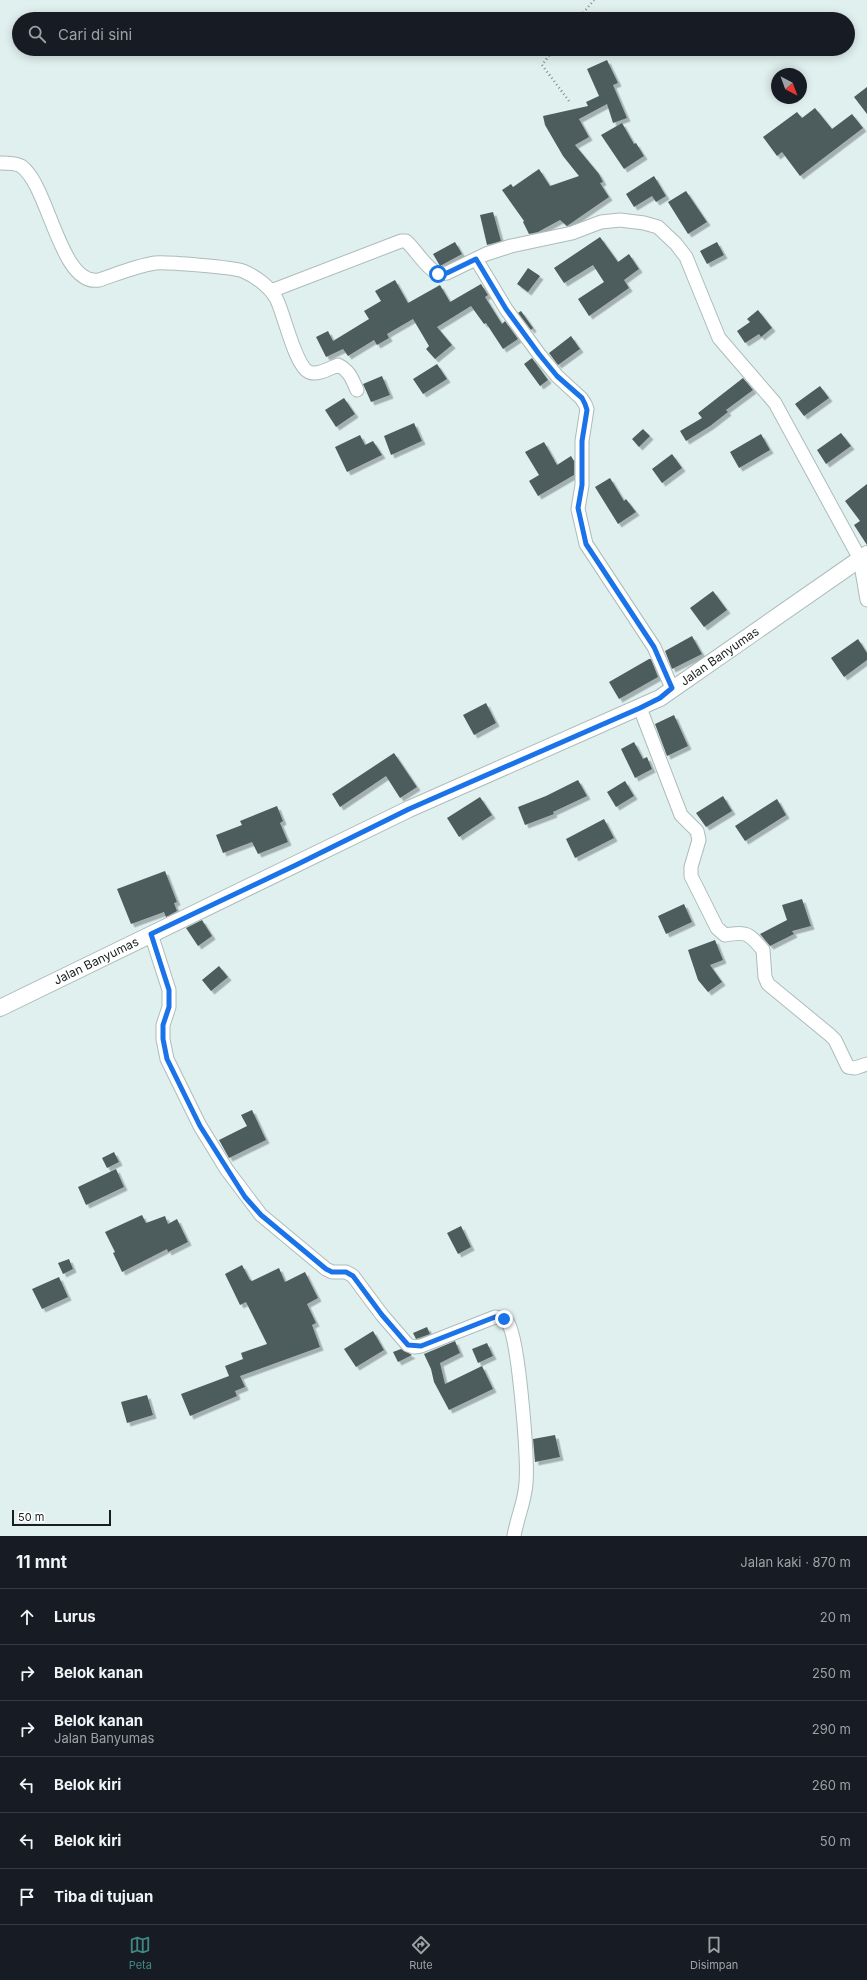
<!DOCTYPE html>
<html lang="id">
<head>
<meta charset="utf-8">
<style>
	:root { --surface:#171b24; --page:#20242c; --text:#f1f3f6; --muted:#9ea1a6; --line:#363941; --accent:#408884 }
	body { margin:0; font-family:Inter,sans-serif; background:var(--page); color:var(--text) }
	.compass { position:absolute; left:771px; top:68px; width:36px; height:36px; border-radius:50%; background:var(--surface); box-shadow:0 2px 10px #0003; rotate:139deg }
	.scale { position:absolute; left:12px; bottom:10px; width:99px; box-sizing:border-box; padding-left:4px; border:2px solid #191f1e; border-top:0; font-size:11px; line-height:14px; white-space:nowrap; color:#191f1e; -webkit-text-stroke:3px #fff; paint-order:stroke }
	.stop { position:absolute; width:12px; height:12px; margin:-9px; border:3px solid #1a73e8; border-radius:50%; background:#fff }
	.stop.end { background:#1a73e8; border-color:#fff; box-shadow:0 1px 4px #0008 }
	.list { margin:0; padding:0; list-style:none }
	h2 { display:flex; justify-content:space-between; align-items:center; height:52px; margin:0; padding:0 16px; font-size:17px }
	h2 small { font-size:13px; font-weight:400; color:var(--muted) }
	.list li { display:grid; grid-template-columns:26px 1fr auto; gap:12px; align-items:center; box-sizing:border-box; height:56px; padding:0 16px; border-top:1px solid var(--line) }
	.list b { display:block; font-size:15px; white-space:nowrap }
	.list p { margin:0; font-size:13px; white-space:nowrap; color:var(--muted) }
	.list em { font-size:13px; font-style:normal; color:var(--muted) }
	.icon { flex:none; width:22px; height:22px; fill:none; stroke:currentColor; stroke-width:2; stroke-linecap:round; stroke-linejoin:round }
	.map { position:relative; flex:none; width:867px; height:1536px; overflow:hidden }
	.search { position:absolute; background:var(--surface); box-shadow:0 2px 10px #0003; left:12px; right:12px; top:12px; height:44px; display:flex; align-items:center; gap:10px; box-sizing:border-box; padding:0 14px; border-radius:22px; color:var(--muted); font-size:15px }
	.sheet { height:388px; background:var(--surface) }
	nav { display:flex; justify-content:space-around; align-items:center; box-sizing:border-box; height:56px; border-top:1px solid var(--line); background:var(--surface); font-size:11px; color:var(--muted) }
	nav a { display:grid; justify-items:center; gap:2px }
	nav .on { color:var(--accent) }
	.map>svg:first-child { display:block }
	.building { fill:#4e5c5b; filter:url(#shadow) }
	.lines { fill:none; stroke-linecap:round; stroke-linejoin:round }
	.minor-casing { stroke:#acbcbb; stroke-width:15 }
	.tertiary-casing { stroke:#acbcbb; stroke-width:18 }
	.path { stroke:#828d8c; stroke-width:2.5; stroke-dasharray:1 3; stroke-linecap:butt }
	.minor { stroke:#fff; stroke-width:13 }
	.tertiary { stroke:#fff; stroke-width:16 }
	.route { stroke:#1a73e8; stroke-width:5 }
	.labels { text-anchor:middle; stroke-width:4; stroke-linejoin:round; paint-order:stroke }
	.street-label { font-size:12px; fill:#191f1e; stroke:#fff }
</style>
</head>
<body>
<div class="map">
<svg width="867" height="1536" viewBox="0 0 867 1536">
	<defs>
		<filter id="shadow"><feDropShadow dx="3.5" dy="3.5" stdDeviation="0" flood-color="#0004"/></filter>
	</defs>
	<rect width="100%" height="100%" fill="#e0f0ef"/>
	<path class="building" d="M607,60l11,23 -5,2 14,33 -14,5 -6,-19 -28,15 10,18 -14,8 24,29 4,8 -3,1 9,14 -42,29 -7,-6 -22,12 -9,2 -6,-12 1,-1 -22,-31 9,-6 2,3 26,-18 11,17 29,-10 -16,-20 -18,-31 -2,-9 45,-10 -2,-4 13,-6 -12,-27z
		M867,87v27l-13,-17z
		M815,108l17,21 20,-15 11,14 -63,48 -18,-24 -5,4 -14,-19 34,-25 5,6z
		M622,123l12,21 2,-1 8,13 -20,13 -23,-34z
		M654,176l12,20 -10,6 -4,-6 -18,11 -8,-13z
		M686,191l21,31 -19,12 -20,-32z
		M493,212l8,29 -14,4 -7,-30z
		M600,237l18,25 11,-8 10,15 -15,11 5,8 -40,28 -11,-17 26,-17 -11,-17 -29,18 -10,-15z
		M455,242l7,12 -22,12 -7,-12z
		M717,242l7,13 -17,9 -7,-13z
		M528,268l12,8 -12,16 -11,-8z
		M395,280l13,23 32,-18 10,17 31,-18 7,11 -3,2 17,27 3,-3 13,18 -15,10 -17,-26 -2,1 -13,-18 -34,21 15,18 -17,14 -9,-10 3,-3 -16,-27 -26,15 2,4 -12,7 -3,-5 -26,16 -5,-7 -17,8 -10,-20 12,-6 5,10 36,-22 -5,-8 17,-10 -6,-10z
		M758,310l14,18 -11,9 -2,-3 -14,9 -8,-12 13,-9 -3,-3z
		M521,311l12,17 -2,2 -13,-17z
		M571,336l9,13 -22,16 -9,-12z
		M532,358l16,22 -8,6 -16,-22z
		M437,364l10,15 -24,15 -10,-15z
		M382,376l8,19 -19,7 -8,-18z
		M743,378l10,12 -27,20 2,2 -18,14 -24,15 -6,-10 22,-13 -4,-5z
		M820,386l9,12 -25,18 -9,-12z
		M344,398l11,16 -19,13 -11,-17z
		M414,423l8,18 -31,14 -7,-19z
		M643,429l7,7 -11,11 -7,-8z
		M841,433l10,13 -25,18 -9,-14z
		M761,434l9,16 -31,18 -9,-16z
		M360,435l5,10 8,-4 9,14 -35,17 -12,-25z
		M544,442l13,23 14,-9 3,5v14l-36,21 -9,-15 10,-6 -14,-23z
		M672,454l10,14 -20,15 -10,-14z
		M610,478l14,23 2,-2 10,13 -18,12 -23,-37z
		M867,484v61l-13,-20 6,-4 -15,-20z
		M713,591l14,19 -23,17 -14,-19z
		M692,636l10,18 -30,15 -7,-18z
		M858,639l9,14v7l-23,17 -13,-19z
		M649,659h2l7,18 -39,22 -10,-17z
		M486,703l10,20 -22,12 -11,-20z
		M674,715l14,31 -21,10 -12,-32z
		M634,742l9,17 4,-2 5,12 -17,9 -14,-29z
		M394,753l23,34 -17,11 -14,-22 -46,31 -8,-13z
		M578,780l9,16 -34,16 1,2 -29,11 -7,-18 28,-11z
		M625,781l9,15 -18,11 -9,-15z
		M723,796l9,15 -26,16 -10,-14z
		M480,797l12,18 -33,22 -12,-19z
		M777,799l9,16 -41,26 -10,-15z
		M277,806l6,15 -3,2 8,19 -30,12 -6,-12 -29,11 -7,-18 26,-10 -2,-4z
		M604,819l10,19 -39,20 -9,-19z
		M165,871l12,31 -3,1 3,8 -11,6 -2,-5 -33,12 -14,-35z
		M802,899l9,27 -19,5 2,3 -24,12 -10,-12 27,-14 -5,-15z
		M684,904l8,18 -26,12 -8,-18z
		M202,920l10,16 -14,10 -12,-18z
		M715,940l8,20 -13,5 12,17 -14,10 -10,-12 -10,-30z
		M219,966l9,11 -17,14 -9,-11z
		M252,1110l14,30 -37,18 -10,-18 28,-14 -6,-11z
		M114,1152l5,10 -12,6 -5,-10z
		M116,1169l8,18 -38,18 -8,-18z
		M142,1215l4,8 19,-7 3,8 9,-5 11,23 -20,10 -1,-3 -45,23 -9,-19 2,-1 -10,-20z
		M461,1226l10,21 -13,7 -11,-21z
		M69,1259l4,10 -10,5 -5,-11z
		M242,1265l8,15 2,1 27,-13 6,14 20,-10 13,26 -11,6 9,19 -4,2 8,22 -80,29 5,11 -10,4 2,5 -47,20 -9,-22 48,-18 -4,-10 18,-7 -2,-6 26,-9 -21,-42 -6,3 -15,-31z
		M59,1277l9,20 -26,12 -10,-20z
		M427,1327l3,7 -14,5 -3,-6z
		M373,1331l11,19 -28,17 -12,-18z
		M455,1341l5,12 -20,10 5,21 37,-18 11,23 -44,21 -15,-28 -3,-13 -7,-15z
		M487,1343l6,13 -15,7 -6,-14z
		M401,1349l11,6 -14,7 -5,-10z
		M147,1395l6,20 -26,8 -6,-21z
		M555,1435l5,22 -25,5 -2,-23z"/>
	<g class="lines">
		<g class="minor-casing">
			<path id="minor" d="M0,163c7,0 16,0 21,3 28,19 39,121 78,114 18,-6 37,-14 56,-17 11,-1 78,4 88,8 12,5 26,15 33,27 8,15 19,68 33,74 8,4 21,-4 29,-7 12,6 14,14 19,25
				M476,259l30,50 33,45 18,22 24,22 4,6 2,5 -5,32v44l-4,24 8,35 68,103 18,41
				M271,291l130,-50h5c11,10 18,25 32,33l9,-1 39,-19 25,-8 61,-13 29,-11 19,-2 24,3 14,4 18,17 10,13 33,81 56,65 85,156 7,41
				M640,708l41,107 16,16 2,9 -8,27v9l26,52 8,7c21,-4 24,-2 38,15l2,27 3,7 62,51 5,5 13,27 7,1 12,-4
				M151,934l18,56v17l-6,18v14l4,20 33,67 27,44 34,45 65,54 6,3h14l7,4 29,39 26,30 6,2 7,-1 74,-29c6,1 10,1 13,6 11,17 20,136 18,160 -1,18 -9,35 -12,53"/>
		</g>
		<g class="tertiary-casing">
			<g id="tertiary">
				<path id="s1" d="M0,1008l409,-199 251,-111 207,-144"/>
			</g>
		</g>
		<path class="path" d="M578,19l16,-19
			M554,49l-12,16 27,36"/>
		<use href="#minor" class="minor"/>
		<use href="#tertiary" class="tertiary"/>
	</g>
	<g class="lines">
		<path class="route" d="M438,274l9,-1 29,-14 30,50 33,45 18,22 25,22 3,6 2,6 -5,31v44l-4,23 8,36 68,103 18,41 -12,10 -20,10 -231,101 -113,56 -145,69 18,56v17l-6,18v14l4,20 33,67 45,71 16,18 65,54 6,3h14l7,4 29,39 26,30 13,1 74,-29 9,2"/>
	</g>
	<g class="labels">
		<g class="street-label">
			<text dy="4" stroke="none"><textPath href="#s1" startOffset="802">Jalan Banyumas</textPath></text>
			<text dy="4" stroke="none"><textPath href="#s1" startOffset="107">Jalan Banyumas</textPath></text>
		</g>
	</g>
</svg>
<svg class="compass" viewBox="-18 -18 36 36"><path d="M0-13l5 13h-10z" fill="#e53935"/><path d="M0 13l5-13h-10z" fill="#9ea1a6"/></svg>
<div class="scale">50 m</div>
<div class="stop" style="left:438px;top:274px"></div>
<div class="stop end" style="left:504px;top:1319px"></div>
<div class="search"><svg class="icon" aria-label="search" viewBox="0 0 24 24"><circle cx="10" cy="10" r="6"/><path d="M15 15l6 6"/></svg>Cari di sini</div>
</div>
<section class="sheet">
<h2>11 mnt<small>Jalan kaki · 870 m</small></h2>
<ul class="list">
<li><svg class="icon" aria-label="ahead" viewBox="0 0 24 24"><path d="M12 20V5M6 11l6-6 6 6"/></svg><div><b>Lurus</b></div><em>20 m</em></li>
<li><svg class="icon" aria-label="right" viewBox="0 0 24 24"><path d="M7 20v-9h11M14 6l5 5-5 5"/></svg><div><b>Belok kanan</b></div><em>250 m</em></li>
<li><svg class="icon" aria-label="right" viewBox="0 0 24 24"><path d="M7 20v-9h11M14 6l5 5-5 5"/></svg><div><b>Belok kanan</b><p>Jalan Banyumas</p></div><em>290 m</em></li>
<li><svg class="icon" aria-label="left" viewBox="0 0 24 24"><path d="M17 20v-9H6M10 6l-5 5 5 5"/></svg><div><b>Belok kiri</b></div><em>260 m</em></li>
<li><svg class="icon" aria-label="left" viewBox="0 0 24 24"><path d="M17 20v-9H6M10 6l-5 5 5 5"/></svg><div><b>Belok kiri</b></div><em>50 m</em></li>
<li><svg class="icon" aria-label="arrive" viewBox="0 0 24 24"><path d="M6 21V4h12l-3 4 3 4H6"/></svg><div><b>Tiba di tujuan</b></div></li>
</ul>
</section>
<nav>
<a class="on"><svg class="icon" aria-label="map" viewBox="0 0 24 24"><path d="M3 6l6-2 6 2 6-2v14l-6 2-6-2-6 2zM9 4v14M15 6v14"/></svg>Peta</a>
<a><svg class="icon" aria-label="directions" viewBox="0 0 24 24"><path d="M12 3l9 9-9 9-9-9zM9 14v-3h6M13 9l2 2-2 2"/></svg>Rute</a>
<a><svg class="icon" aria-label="saved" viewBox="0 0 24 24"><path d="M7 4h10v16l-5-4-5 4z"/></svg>Disimpan</a>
</nav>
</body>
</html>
